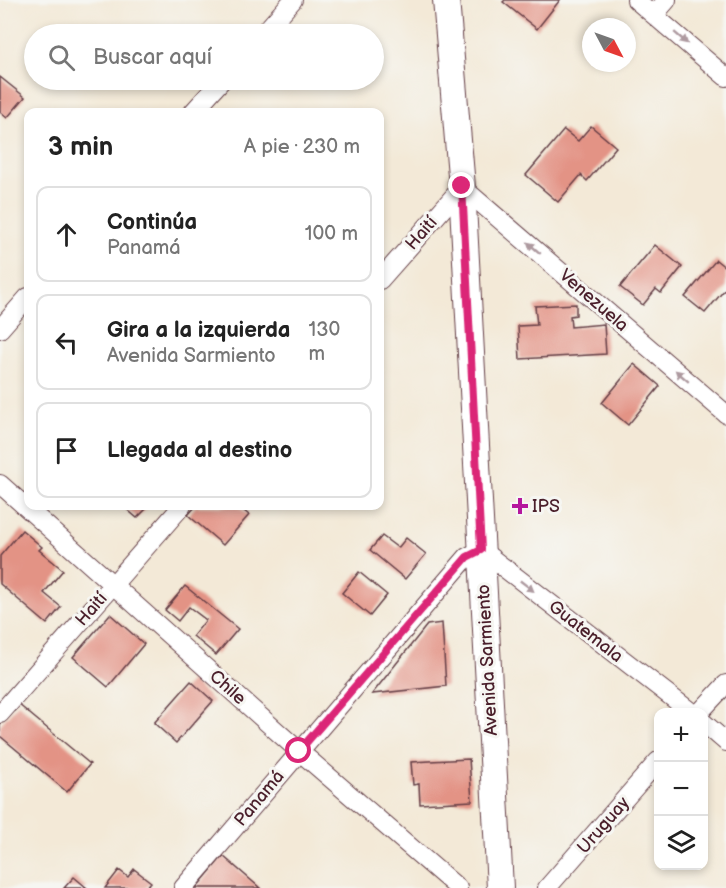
<!DOCTYPE html>
<html lang="es">
<head>
<meta charset="utf-8">
<style>
	:root { --surface:#fff; --page:#f2f2f2; --text:#222; --muted:#767676; --line:#e0e0e0 }
	body { margin:0; font-family:"Balsamiq Sans",sans-serif; background:var(--page); color:var(--text) }
	.controls { position:absolute; right:18px; bottom:18px; display:grid; overflow:hidden; border-radius:12px; box-shadow:0 3px 9px #0003 }
	.controls button { width:54px; height:54px; display:grid; place-items:center; padding:0; border:0; border-bottom:2px solid var(--line); background:var(--surface); color:var(--text); font:30px sans-serif }
	.compass { position:absolute; left:582px; top:18px; width:54px; height:54px; border-radius:50%; background:var(--surface); box-shadow:0 3px 9px #0003; rotate:131deg }
	.stop { position:absolute; width:18px; height:18px; margin:-14px; border:4px solid #db2777; border-radius:50%; background:#fff }
	.stop.end { background:#db2777; border-color:#fff; box-shadow:0 2px 6px #0008 }
	.list { margin:0; padding:0; list-style:none }
	h2 { display:flex; justify-content:space-between; align-items:center; height:78px; margin:0; padding:0 24px; font-size:26px }
	h2 small { font-size:20px; font-weight:400; color:var(--muted) }
	.list li { display:grid; grid-template-columns:39px 1fr auto; gap:18px; align-items:center; box-sizing:border-box; height:96px; margin:0 12px 12px; padding:0 12px; border:2px solid var(--line); border-radius:12px }
	.list b { display:block; font-size:22px; white-space:nowrap }
	.list p { margin:0; font-size:20px; white-space:nowrap; color:var(--muted) }
	.list em { font-size:20px; font-style:normal; color:var(--muted) }
	.icon { flex:none; width:33px; height:33px; fill:none; stroke:currentColor; stroke-width:2; stroke-linecap:round; stroke-linejoin:round }
	.map { position:relative; flex:none; width:726px; height:888px; overflow:hidden }
	.search { position:absolute; background:var(--surface); box-shadow:0 3px 9px #0003; left:24px; top:24px; width:360px; height:66px; display:flex; align-items:center; gap:15px; box-sizing:border-box; padding:0 21px; border-radius:33px; color:var(--muted); font-size:22px }
	.panel { position:absolute; background:var(--surface); box-shadow:0 3px 9px #0003; left:24px; top:108px; width:360px; height:402px; border-radius:12px }
	.map>svg:first-child { display:block }
	.building { fill:#e39385 }
	.lines { fill:none; stroke-linecap:round; stroke-linejoin:round }
	.minor-casing { stroke:#633d45; stroke-width:20 }
	.secondary-casing { stroke:#633d45; stroke-width:28 }
	.minor { stroke:#fff; stroke-width:18 }
	.secondary { stroke:#fff; stroke-width:26 }
	.oneway { fill:#ae9aa0 }
	.route { stroke:#db2777; stroke-width:8 }
	.poi-dot { fill:#b5179e; stroke:#f6f6f2; stroke-width:2 }
	.labels { text-anchor:middle; stroke-width:6; stroke-linejoin:round; paint-order:stroke }
	.street-label { font-size:18px; fill:#4a1f2b; stroke:#f6f6f2 }
	.poi-label { font-size:18px; fill:#4a1f2b; stroke:#f6f6f2; text-anchor:start }
</style>
</head>
<body>
<div class="map">
<svg width="726" height="888" viewBox="0 0 726 888">
	<rect width="100%" height="100%" fill="#f6f6f2"/>
	<filter id="ink" filterUnits="userSpaceOnUse"><feTurbulence type="fractalNoise" baseFrequency=".0167" numOctaves="2"/><feDisplacementMap in="SourceGraphic" scale="12" xChannelSelector="R" yChannelSelector="G"/><feConvolveMatrix kernelMatrix="1 2 1 2 8 2 1 2 1" color-interpolation-filters="sRGB"/></filter>
	<filter id="wash" filterUnits="userSpaceOnUse"><feTurbulence type="fractalNoise" baseFrequency=".008" numOctaves="4" result="noise"/><feDisplacementMap in="SourceGraphic" scale="24" xChannelSelector="R" yChannelSelector="G"/><feGaussianBlur stdDeviation="1.35" result="paint"/><feColorMatrix in="noise" values="0 0 0 0 0 0 0 0 0 0 0 0 0 0 0 0 0 1.4 0 .05"/><feComposite in="paint" operator="in"/></filter>
	<g filter="url(#wash)">
		<rect width="100%" height="100%" fill="#f3e9d7"/>
		<g id="blocks">
			<path class="building" d="M505,0h55l-23,29 -34,-27z
				M0,77l25,20 -18,21 -7,-6z
				M591,126l25,21 -29,34 -6,-6 -23,27 -32,-27 38,-45 14,11z
				M655,245l27,22 -21,26 -5,-4 -13,16 -23,-18z
				M716,260l10,8v20l-21,25 -20,-16z
				M576,304v11l-6,1 1,11 33,-3 2,30 -86,5 -2,-33 19,-1 -2,-19z
				M634,364l26,22 -32,39 -26,-22z
				M123,506h26l-12,12z
				M196,506h42l11,9 -26,30 -35,-30z
				M22,530l20,17 -3,3 24,20 -19,23 17,14 -14,17 -47,-40v-28z
				M382,536l16,12 8,-10 20,16 -21,25 -35,-29z
				M359,572l28,23 -17,21 -28,-23z
				M185,586l53,43 -22,26 -23,-19 13,-16 -17,-13 -11,14 -13,-11z
				M110,614l34,30 -36,43 -35,-30z
				M442,623l4,63 -74,8 55,-69z
				M191,681l22,20 -37,42 -22,-20z
				M18,704l72,60 -23,28 -67,-56v-11z
				M469,759l3,42 -52,3 -1,-20 -6,1 -2,-23z
				M223,856l37,32h-64z
				M134,869l17,13 -5,6h-41l14,-18 9,7z
				M74,877l13,11h-23z"/>
		</g>
	</g>
	<g filter="url(#ink)">
		<use href="#blocks" fill-opacity="0" stroke="#633d45" stroke-width="1.5"/>
		<g class="lines">
			<g class="minor-casing">
				<path id="minor" d="M636,0l90,77
					M654,15l13,-15
					M263,34l30,-34
					M193,112l29,-32
					M380,280l82,-93 264,227
					M0,329l28,-32
					M0,484l299,267 159,137
					M700,712l26,-28
					M0,714l182,-208
					M704,723l22,19
					M183,888l284,-331 14,-7 210,162
					M547,888l111,-127"/>
			</g>
			<g class="secondary-casing">
				<path id="secondary" d="M446,0l16,187 38,701"/>
			</g>
			<use href="#minor" class="minor"/>
			<use href="#secondary" class="secondary"/>
		</g>
		<defs><path id="oneway-solid" d="M-6-.8H1V-3.2L6.5 0L1 3.2V.8H-6Z" transform="scale(1.5)"/></defs>
		<g class="oneway">
			<use href="#oneway-solid" transform="translate(681 38) rotate(41)"/>
			<use href="#oneway-solid" transform="translate(534 248) rotate(-139)"/>
			<use href="#oneway-solid" transform="translate(682 376) rotate(-139)"/>
			<use href="#oneway-solid" transform="translate(527 586) rotate(38)"/>
		</g>
	</g>
	<g class="lines" filter="url(#ink)">
		<path class="route" d="M299,751l168,-194 14,-7 -19,-364"/>
	</g>
	<path class="poi-dot" d="M517 497h6v6h6v6h-6v6h-6v-6h-6v-6h6z"/>
	<g class="labels">
		<g class="street-label">
			<text transform="translate(421 233) rotate(-49)" y="6">Haití</text>
			<text transform="translate(594 300) rotate(41)" y="6">Venezuela</text>
			<text transform="translate(91 609) rotate(-49)" y="6">Haití</text>
			<text transform="translate(586 631) rotate(38)" y="6">Guatemala</text>
			<text transform="translate(487 660) rotate(-93)" y="6">Avenida Sarmiento</text>
			<text transform="translate(228 687) rotate(42)" y="6">Chile</text>
			<text transform="translate(259 798) rotate(-50)" y="6">Panamá</text>
			<text transform="translate(603 825) rotate(-49)" y="6">Uruguay</text>
		</g>
		<g class="poi-label">
			<text x="532" y="512">IPS</text>
		</g>
	</g>
</svg>
<div class="controls">
<button>+</button>
<button>−</button>
<button><svg class="icon" aria-label="layers" viewBox="0 0 24 24"><path d="M12 4l9 5-9 5-9-5zM3 14l9 5 9-5"/></svg></button>
</div>
<svg class="compass" viewBox="-18 -18 36 36"><path d="M0-13l5 13h-10z" fill="#e53935"/><path d="M0 13l5-13h-10z" fill="#767676"/></svg>
<div class="stop" style="left:299px;top:751px"></div>
<div class="stop end" style="left:462px;top:186px"></div>
<div class="search"><svg class="icon" aria-label="search" viewBox="0 0 24 24"><circle cx="10" cy="10" r="6"/><path d="M15 15l6 6"/></svg>Buscar aquí</div>
<section class="panel">
<h2>3 min<small>A pie · 230 m</small></h2>
<ul class="list">
<li><svg class="icon" aria-label="ahead" viewBox="0 0 24 24"><path d="M12 20V5M6 11l6-6 6 6"/></svg><div><b>Continúa</b><p>Panamá</p></div><em>100 m</em></li>
<li><svg class="icon" aria-label="left" viewBox="0 0 24 24"><path d="M17 20v-9H6M10 6l-5 5 5 5"/></svg><div><b>Gira a la izquierda</b><p>Avenida Sarmiento</p></div><em>130 m</em></li>
<li><svg class="icon" aria-label="arrive" viewBox="0 0 24 24"><path d="M6 21V4h12l-3 4 3 4H6"/></svg><div><b>Llegada al destino</b></div></li>
</ul>
</section>
</div>
</body>
</html>
